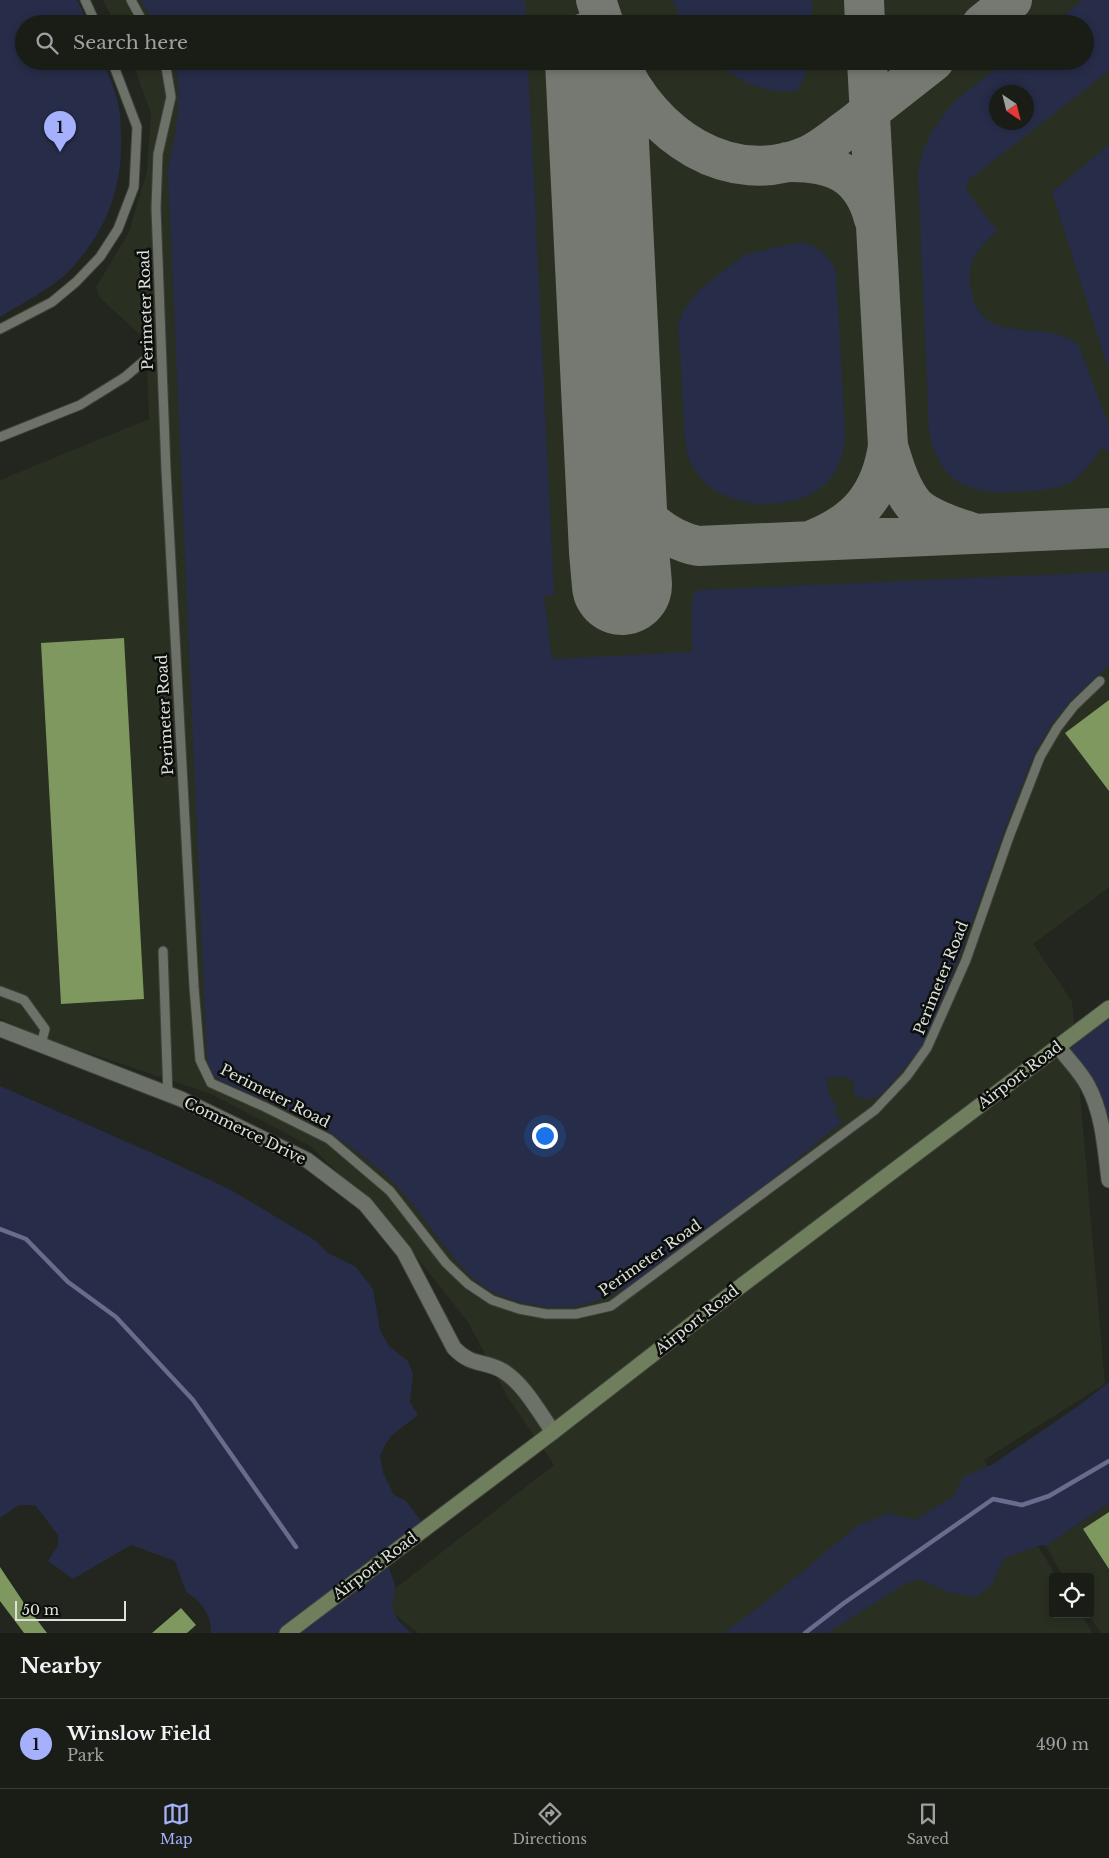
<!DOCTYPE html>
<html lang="en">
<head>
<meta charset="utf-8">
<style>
	:root { --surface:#1a1c16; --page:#23251f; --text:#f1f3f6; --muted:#9fa1a1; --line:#383a35; --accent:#a5b1fc }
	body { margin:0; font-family:"Libre Baskerville",serif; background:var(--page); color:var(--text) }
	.controls { position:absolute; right:15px; bottom:15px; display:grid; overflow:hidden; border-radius:5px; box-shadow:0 2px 8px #0003 }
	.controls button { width:45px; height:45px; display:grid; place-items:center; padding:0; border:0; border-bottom:1px solid var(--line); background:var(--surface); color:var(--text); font:25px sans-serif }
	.compass { position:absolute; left:989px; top:85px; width:45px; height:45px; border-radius:50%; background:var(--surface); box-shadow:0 2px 8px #0003; rotate:145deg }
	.scale { position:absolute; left:15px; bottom:12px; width:111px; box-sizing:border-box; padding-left:5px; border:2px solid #dee1db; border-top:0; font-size:14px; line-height:18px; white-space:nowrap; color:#dee1db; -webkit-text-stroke:4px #0c0e0b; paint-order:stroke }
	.you { position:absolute; left:544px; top:1135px; width:18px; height:18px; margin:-12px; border:4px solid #fff; border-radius:50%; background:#1a73e8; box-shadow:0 0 0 8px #1a73e833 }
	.badge { display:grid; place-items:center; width:32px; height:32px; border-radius:50%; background:var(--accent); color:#111; font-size:16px; font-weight:700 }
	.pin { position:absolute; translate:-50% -41px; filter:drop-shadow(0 1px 2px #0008) }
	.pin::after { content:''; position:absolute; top:26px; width:18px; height:15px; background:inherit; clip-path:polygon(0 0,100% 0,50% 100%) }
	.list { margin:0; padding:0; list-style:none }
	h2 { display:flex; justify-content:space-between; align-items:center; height:65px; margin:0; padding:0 20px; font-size:21px }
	h2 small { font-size:16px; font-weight:400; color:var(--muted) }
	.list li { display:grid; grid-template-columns:32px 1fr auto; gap:15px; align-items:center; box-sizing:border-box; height:90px; padding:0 20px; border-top:1px solid var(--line) }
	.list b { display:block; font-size:19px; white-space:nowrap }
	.list p { margin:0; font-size:16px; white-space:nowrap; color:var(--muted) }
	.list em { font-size:16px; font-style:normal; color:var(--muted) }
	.icon { flex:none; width:28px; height:28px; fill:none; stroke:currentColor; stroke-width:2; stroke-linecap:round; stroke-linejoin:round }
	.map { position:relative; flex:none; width:1109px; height:1633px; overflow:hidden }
	.search { position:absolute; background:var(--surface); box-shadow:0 2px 8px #0003; left:15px; right:15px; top:15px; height:55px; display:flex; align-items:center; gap:12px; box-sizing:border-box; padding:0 18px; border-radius:28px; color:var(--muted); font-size:19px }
	.sheet { height:155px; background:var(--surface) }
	nav { display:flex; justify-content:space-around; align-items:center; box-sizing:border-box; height:70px; border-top:1px solid var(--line); background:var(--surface); font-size:14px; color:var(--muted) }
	nav a { display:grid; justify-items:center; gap:2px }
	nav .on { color:var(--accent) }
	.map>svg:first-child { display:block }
	.built { fill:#293022; fill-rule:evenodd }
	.green { fill:#272c48; fill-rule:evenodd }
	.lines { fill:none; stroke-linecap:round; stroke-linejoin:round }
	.stream { stroke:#686c8d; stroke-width:4.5 }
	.taxiway { stroke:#767972; stroke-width:40 }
	.runway { stroke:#767972; stroke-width:100 }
	.building { fill:#7e985f }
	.service-casing { stroke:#3e413b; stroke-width:11 }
	.minor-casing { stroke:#3e413b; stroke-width:17 }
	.secondary-casing { stroke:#3e413b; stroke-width:17 }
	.service { stroke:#6d7268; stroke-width:9 }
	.minor { stroke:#6d7268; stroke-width:15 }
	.secondary { stroke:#6f7e5c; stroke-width:15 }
	.labels { text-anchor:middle; stroke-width:5; stroke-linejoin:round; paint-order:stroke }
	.street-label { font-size:15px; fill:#dee1db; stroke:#0c0e0b }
</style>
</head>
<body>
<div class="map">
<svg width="1109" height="1633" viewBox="0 0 1109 1633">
	<rect width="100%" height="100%" fill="#22261e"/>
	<path class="built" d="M103,0h1006v887l-76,57 39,57 33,383 -121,76 73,117h-4v37h28l11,19h-674l-39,-32 175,-136 -47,-69 -39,-74 -82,-104 -76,-72 -99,-52 -176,-59 -35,-17v-538l149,-61 -3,-79 -47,-43 -3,-10 33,-55 18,-61 4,-57 -19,-53h953v-37h-970zM996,92h30v30h-30z
		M1109,1503v130h-8l-13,-19h2v-37h-27l-17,-31z"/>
	<path class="green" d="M0,0h77l12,24h-65v37h79c7,18 16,36 17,55 6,62 -9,112 -53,157 -15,15 -48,32 -67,44z
		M141,0h384l1,24h-371z
		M672,0h140l-1,24h-127z
		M1083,0h26v71l-141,109 -2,5 1,6 30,40c-16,14 -30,29 -27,52 8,69 69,33 108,61l31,81v27l-8,-4c-9,15 -19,28 -34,36 -12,6 -27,6 -41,7 -50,5 -87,-4 -97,-60l-11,-259 4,-18 8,-19 12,-18 12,-15 51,-41h80v-37h-32zM996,92h30v30h-30z
		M175,61h353l26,534 -10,1 8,63 140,-7v-54l4,-7 5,-1 408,-18v93l-35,32 -21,25 -18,30 -27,68 -50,141 -35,85 -40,47c-11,8 -19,8 -30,0l1,-13 -11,-3 -17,1 3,18 8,10 -3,4 7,11v2l-77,63 -136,101c-15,7 -30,14 -46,18 -33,8 -86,-4 -110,-28 -28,-27 -48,-62 -75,-91 -14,-15 -33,-29 -49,-41 -37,-29 -83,-44 -126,-63l-11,-9 -4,-16 -39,-887c8,-38 15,-70 7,-109z
		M715,61h93l-3,16 -8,14c-29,4 -62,-10 -82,-30z
		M1109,145v226l-57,-179z
		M800,243c18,2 30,12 36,29l9,158c0,20 -5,40 -21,55 -31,28 -99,25 -125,-9 -5,-7 -10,-16 -12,-24 -3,-15 -3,-31 -4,-46 -1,-27 -3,-54 -5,-80l6,-16 16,-21 44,-34 42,-10z
		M1109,1008v181l-11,-82 -38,-61z
		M0,1086l159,70 72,34 85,51 12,12 28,14 17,22 7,41 9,16 19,15 5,13 -3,28 8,13 -27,21 -6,9 -5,11 3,17 11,22 12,6 19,25 -39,33 9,26 -3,22 6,13 13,13h-200c1,-17 -10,-33 -25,-41l-11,-31 -44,-16 -58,34 -25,-18 10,-16v-10l-23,-30h-16l-19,13z
		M1109,1382v121l-63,43 -5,-1 -37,13 -11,25 -17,14 -29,-5 -28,-13 -18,7 -73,47h-104l44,-33 89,-74 32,-13 26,7 39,-24 9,-19 30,-13 84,-57z"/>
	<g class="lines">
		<path class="stream" d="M0,1229l26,10 42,43 48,35 77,83 103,147
			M805,1633l39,-30 149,-104 29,6 27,-9 60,-35"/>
		<path class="taxiway" d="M596,0l8,24
			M864,0l1,24
			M982,24l30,-24
			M618,61c33,73 110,129 191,94 15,-7 28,-19 41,-28 28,-22 56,-44 84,-66
			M787,162c45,-1 75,11 87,57
			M888,446c6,20 13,44 27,60 11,11 38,21 53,25
			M615,480c19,30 48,59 83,66l411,-18
			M812,540c46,-18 69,-46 76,-94l-21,-385"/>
		<path class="runway" d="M595,61l24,490 3,34"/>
	</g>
	<path class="building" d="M124,638l20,361 -83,5 -20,-361z
		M1109,700v91l-44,-58z
		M1109,1512v57l-26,-40z
		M0,1567l24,36 23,30h-23l-24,-32z
		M181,1608l15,17 -9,8h-35z"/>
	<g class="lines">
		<g class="service-casing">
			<path id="service" d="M85,0l11,24
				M131,0l13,24
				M165,61l6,36 -13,57 -2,54 10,262 28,517 6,73 11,23 54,24 64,32 61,52 56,72 22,21 24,16 27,9 27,5h30l35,-8 264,-196 32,-34 20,-28 39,-88 43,-123 31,-80 17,-29 17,-22 26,-25
				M0,329l52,-27 24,-20 24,-25 18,-28 16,-42 3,-60 -25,-66
				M0,437l80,-32 45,-28 20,-17
				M163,951l5,144
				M0,991l24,9 21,29 -4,16"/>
		</g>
		<g class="minor-casing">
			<path id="minor" d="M0,1029l181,70 126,61 58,44 39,48 50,96c18,19 31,12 49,23 21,13 36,41 50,61
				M1058,1046c10,14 23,26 30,40 15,28 17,63 21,94"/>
		</g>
		<g class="secondary-casing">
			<path id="secondary" d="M287,1633l266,-201 184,-143 372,-281"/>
		</g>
		<use href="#service" class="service"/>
		<use href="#minor" class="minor"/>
		<use href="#secondary" class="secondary"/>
	</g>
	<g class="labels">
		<g class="street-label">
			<text transform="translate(146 310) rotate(-92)" y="5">Perimeter Road</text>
			<text transform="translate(165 715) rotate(-93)" y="5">Perimeter Road</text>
			<text transform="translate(941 978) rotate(-68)" y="5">Perimeter Road</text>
			<text transform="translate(1020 1075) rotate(-37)" y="5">Airport Road</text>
			<text transform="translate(275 1096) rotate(27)" y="5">Perimeter Road</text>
			<text transform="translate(245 1131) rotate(26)" y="5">Commerce Drive</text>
			<text transform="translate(650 1258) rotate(-35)" y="5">Perimeter Road</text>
			<text transform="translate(697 1320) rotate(-38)" y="5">Airport Road</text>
			<text transform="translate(375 1566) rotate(-37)" y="5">Airport Road</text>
		</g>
	</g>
</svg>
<div class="controls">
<button><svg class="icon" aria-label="locate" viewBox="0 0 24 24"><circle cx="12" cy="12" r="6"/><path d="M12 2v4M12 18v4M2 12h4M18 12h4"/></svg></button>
</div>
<svg class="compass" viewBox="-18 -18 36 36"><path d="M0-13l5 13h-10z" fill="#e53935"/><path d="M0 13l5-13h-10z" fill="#9fa1a1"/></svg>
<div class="scale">50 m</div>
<div class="you"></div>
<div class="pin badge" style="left:60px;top:152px">1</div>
<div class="search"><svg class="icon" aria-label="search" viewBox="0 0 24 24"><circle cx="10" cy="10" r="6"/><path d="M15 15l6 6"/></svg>Search here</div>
</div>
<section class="sheet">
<h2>Nearby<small></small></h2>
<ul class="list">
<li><span class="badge">1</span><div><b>Winslow Field</b><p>Park</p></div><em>490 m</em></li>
</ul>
</section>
<nav>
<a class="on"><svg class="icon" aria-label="map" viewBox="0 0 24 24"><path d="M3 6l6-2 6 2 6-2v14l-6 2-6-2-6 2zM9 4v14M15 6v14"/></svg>Map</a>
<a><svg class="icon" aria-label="directions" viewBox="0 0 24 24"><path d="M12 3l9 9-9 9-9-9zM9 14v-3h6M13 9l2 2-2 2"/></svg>Directions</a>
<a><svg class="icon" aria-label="saved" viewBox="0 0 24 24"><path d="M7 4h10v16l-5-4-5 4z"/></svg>Saved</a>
</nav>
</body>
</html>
